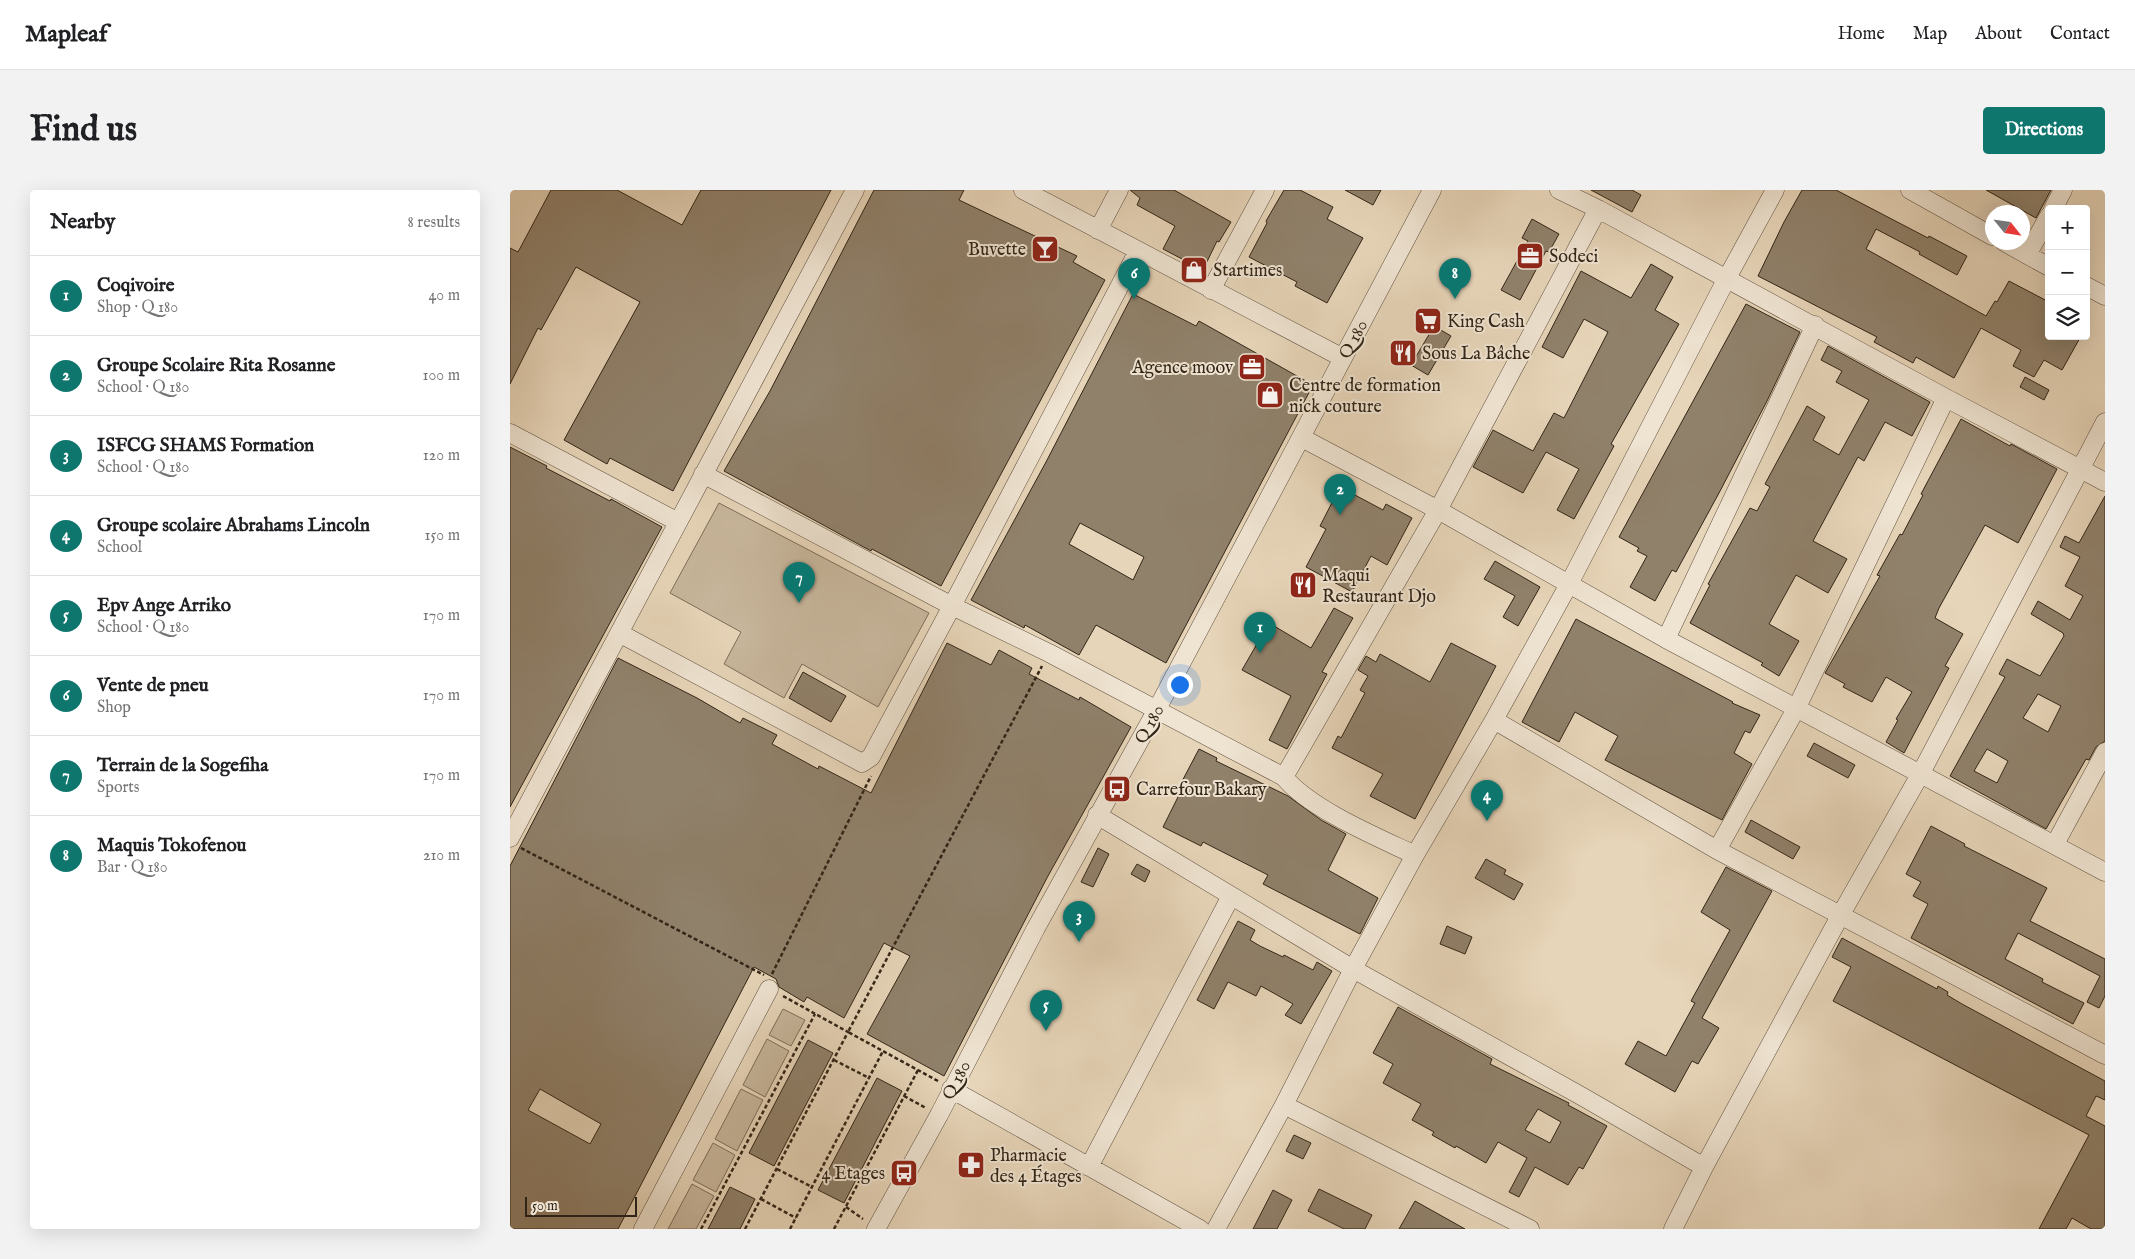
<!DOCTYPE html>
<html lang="en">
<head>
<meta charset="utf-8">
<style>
	:root { --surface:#fff; --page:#f2f2f2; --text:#202124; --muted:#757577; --line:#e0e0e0; --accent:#0f766e }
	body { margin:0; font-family:"IM FELL English",serif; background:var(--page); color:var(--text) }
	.controls { position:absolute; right:15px; top:15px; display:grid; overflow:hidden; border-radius:5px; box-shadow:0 5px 20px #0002 }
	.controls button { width:45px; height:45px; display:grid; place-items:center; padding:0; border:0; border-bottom:1px solid var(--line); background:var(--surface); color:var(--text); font:25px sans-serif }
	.compass { position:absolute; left:1475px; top:15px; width:45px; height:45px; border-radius:50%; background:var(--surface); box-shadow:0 5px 20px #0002; rotate:120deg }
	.scale { position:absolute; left:15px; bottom:12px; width:112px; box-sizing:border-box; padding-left:5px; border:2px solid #322517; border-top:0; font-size:14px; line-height:18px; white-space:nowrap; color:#322517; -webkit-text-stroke:4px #efe4d2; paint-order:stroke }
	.you { position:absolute; left:669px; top:494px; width:18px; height:18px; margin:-12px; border:4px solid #fff; border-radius:50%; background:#1a73e8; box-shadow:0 0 0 8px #1a73e833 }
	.badge { display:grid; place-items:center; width:32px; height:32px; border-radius:50%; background:var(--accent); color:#fff; font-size:16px; font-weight:700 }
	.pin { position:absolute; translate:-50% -41px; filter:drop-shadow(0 1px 2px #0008) }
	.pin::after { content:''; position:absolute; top:26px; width:18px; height:15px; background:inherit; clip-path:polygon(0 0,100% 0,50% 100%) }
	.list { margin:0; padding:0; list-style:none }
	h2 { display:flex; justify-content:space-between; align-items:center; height:65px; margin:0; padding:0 20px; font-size:21px }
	h2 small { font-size:16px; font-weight:400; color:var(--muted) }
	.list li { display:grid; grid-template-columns:32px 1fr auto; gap:15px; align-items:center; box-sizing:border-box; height:80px; padding:0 20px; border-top:1px solid var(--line) }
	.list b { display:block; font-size:19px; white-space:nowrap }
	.list p { margin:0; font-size:16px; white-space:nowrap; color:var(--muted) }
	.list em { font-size:16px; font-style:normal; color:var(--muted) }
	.icon { flex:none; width:28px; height:28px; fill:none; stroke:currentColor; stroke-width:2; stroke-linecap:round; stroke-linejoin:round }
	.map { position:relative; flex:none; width:1595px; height:1039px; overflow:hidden; border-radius:5px }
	header { display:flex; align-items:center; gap:30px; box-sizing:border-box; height:70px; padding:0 25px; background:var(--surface); border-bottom:1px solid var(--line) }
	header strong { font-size:24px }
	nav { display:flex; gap:28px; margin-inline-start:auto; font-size:18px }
	.intro { display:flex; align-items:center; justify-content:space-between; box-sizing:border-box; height:120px; padding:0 30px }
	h1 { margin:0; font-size:35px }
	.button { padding:12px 22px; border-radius:5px; background:var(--accent); color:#fff; font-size:18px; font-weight:700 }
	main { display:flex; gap:30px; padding:0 30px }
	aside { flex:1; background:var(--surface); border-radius:5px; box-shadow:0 5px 20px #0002 }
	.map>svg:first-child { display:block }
	.green { fill:#c8b79d; stroke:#7d6e5a }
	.building { fill:#90816b; stroke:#322517; fill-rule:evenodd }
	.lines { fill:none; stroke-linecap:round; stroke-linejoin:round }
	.minor-casing { stroke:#5f5140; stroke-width:19 }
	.path { stroke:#322517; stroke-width:2.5; stroke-dasharray:4 2.5; stroke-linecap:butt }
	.minor { stroke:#efe4d2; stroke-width:18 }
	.labels { text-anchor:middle; stroke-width:4; stroke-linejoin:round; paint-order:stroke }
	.poi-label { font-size:18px; fill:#322517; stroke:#efe4d2; text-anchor:start }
	.street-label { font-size:18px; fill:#322517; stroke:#efe4d2 }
</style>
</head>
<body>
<header>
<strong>Mapleaf</strong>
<nav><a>Home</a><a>Map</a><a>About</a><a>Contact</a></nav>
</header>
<div class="intro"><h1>Find us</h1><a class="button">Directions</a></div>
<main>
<aside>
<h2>Nearby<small>8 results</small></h2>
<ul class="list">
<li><span class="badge">1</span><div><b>Coqivoire</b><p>Shop · Q 180</p></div><em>40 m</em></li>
<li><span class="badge">2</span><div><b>Groupe Scolaire Rita Rosanne</b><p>School · Q 180</p></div><em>100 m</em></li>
<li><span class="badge">3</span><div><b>ISFCG SHAMS Formation</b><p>School · Q 180</p></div><em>120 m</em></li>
<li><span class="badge">4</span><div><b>Groupe scolaire Abrahams Lincoln</b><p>School</p></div><em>150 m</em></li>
<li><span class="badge">5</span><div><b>Epv Ange Arriko</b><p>School · Q 180</p></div><em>170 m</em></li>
<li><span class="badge">6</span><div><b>Vente de pneu</b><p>Shop</p></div><em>170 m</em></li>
<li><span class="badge">7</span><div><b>Terrain de la Sogefiha</b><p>Sports</p></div><em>170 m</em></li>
<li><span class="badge">8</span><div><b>Maquis Tokofenou</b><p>Bar · Q 180</p></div><em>210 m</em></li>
</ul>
</aside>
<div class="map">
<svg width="1595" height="1039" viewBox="0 0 1595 1039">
	<rect width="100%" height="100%" fill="#e7d5b9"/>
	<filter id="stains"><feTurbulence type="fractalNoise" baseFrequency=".004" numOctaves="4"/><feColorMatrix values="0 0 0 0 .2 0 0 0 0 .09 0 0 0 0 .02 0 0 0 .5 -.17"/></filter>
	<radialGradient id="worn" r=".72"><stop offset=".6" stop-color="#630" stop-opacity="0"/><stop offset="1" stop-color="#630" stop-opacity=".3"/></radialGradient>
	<path class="green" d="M209,313l210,110 -51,94 -76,-43 -18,34 -60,-34 17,-32 -71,-39z
		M273,819l22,11 -14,26 -22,-11z
		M257,849l22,12 -24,46 -22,-12z
		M231,899l22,11 -26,51 -22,-12z
		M203,953l22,12 -19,37 -23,-12z
		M182,994l22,12 -18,33h-28z"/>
	<path class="building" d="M41,0h66l65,35 19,-35h130l-158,301 -63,-33 -3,6 -43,-24 76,-138 -64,-35 -35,63 -3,-2 -28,56v-136l8,4z
		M364,0h90l-5,10 118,56 -4,6 32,18 -164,306 -69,-37 -1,2 -147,-80 46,-80z
		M620,0h44l57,32 -12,20 -2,-1 -14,29 -40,-21 12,-23 -38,-21 3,-7z
		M774,0h16l33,17 -6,12 36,19 -36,65 -32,-17 2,-4 -48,-25 18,-34 -1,-2z
		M835,0h36l-8,15z
		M1081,0h41l9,5 -9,17z
		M1292,0h34l92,48 1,-2 38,20 -10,19 -38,-21 1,-2 -44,-23 -10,20 120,67 9,-15 2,1 12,-21 40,21v34h32l-19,34 -18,-10 -10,17 -21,-11 8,-16 -40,-22 -27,50 -38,-21 -3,6 -39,-21 3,-5 -119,-61 26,-54z
		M1476,0h65l-15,28z
		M1022,29l27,15 -10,18 -3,-1 -26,49 -19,-10 27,-49 -6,-3z
		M1141,74l22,13 -18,33 24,14 -68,120 3,2 -40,73 -17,-9 22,-41 -33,-17 -23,41 -50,-26 20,-37 40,21 21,-38 10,5 44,-86 -24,-13 -21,39 -21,-11 39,-76 50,27z
		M623,104l63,32 3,-5 114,64 -147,278 -70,-38 -17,30 -54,-30 -1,3 -53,-28 75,-138zM570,333l64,34 -11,23 -64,-36z
		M1236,114l54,28 -33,69 -48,92 -43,79 -4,-2 -17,31 -25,-14 17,-31 -10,-5 2,-3 -20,-11z
		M924,136l17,10 -23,39 -17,-10z
		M1318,156l102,56 -18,34 -27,-14 -21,39 -6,-4 -45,84 34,18 -19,34 -32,-18 -27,49 30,17 -20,35 -18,-11 2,-2 -73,-40 20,-38 -2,-1 42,-76 7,3 13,-24 -5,-3 42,-78 18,11 -12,23 26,15 30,-55 -33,-18 6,-11 -21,-11z
		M1515,187l24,13 -5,10 -24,-13z
		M1451,229l49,27 1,-2 46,25 -39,74 -33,-18 -46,83 -4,10 28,16 -18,32 4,2 -45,85 -18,-11 12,-22 -2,-1 16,-27 -26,-15 -14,25 -29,-15 2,-3 -20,-11 55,-97 -3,-1 23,-41 2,1 21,-40 -2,-1z
		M0,257l37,19 -1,2 64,33 1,-2 51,28 -152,280z
		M830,297l43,23 3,-6 26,14 -25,47 -16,-9 -19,36 -46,-25 20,-38 -6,-3z
		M1595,306v245l-9,6 -7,13 -3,-1 -40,70 -96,-53 55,-99 -6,-3 8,-15 33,17 24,-40 -1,-3 -32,-19 7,-13 32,19 13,-24 -18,-10 15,-29 -20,-10 5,-11 14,7zM1528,504l23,12 -13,26 -25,-14zM1477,559l21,12 -11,22 -23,-12z
		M985,371l45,26 -22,39 -15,-9 12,-21 -31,-17z
		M824,418l19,10 -31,54 5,2 -40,75 -18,-9 22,-44 -49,-26 27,-47 42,25z
		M1066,429l157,83 -1,1 28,12 -10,18 -5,-2 -11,22 18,11 -30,56 -117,-60 13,-24 -43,-24 -16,30 -37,-20z
		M437,453l44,22 8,-15 33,18 -3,6 50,26 1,-3 51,30 -83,149 -104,200 -77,-42 43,-78 -26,-13 -40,75 -37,-21 -3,5 -25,-15 -3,-8 -22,-12 -136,262h-108v-363l108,-208 79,40 43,25 3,-5 34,17 -5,9 46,25 1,-3 52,27zM30,899l61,35 -11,20 -62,-34z
		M941,453l45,23 -81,153 -45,-23 13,-22 -51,-26 6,-12 3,2 24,-45 -5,-3 8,-14 -10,-6 8,-14 10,6 4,-8 50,28z
		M293,482l43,24 -15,26 -42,-24z
		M1304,553l41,22 -7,13 -41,-22z
		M689,559l18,9 -1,3 72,35 33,24 25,14 -18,36 50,28 -18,36 -97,-50 5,-9 -65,-33 -2,4 -38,-19 19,-38 -3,-2z
		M1241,630l49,27 -7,12 -48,-27z
		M1421,636l34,18 -1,2 83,42 -17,33 75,38v37l-6,12 -12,-6 13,-26 -82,-43 -13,26 38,20 -1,3 42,21 -11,21 -162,-86 17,-34 -15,-8 8,-14 -15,-8z
		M588,658l11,6 -16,33 -12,-5z
		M976,669l20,11 -2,4 19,10 -9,16 -39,-22z
		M627,674l13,7 -5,11 -14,-8z
		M1216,677l46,24 -70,127 17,10 -21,36 -6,-3 -17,31 -50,-28 13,-23 28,15 29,-53 -4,-2 39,-71 -29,-18z
		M728,731l17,9 -5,10 10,6 23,11 1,-2 29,15 4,-8 15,9 -31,53 -16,-9 8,-11 -32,-18 -5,10 -28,-14 -14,27 -17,-9z
		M937,736l25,11 -7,17 -25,-10z
		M1332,748l95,51 1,-3 10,6 -1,3 15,9 143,77v19l-9,-4 -10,20 19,10v103h-14l-19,-11 -6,11h-27l50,-94 -256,-134 18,-34 -19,-10z
		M888,817l94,52 -2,5 79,39 -1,2 39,21 -24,43 -4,-2 -11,18 -33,-18 -16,30 -10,-5 18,-34 -29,-16 -12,21 -30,-17 -1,2 -23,-13 2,-3 -22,-12 9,-16 -38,-21 10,-19 -20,-11zM1028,919l23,13 -11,21 -25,-13z
		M298,850l25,13 -59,113 -25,-13z
		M367,888l25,13 -58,112 -26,-13z
		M784,945l17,8 -8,16 -17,-8z
		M220,997l25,12 -15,30h-32z
		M809,999l53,26 -7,14h-21l-36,-18z
		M763,1000l19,10 -15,29h-24z
		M905,1011l50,28h-66z"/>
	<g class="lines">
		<g class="minor-casing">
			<path id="minor" d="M513,0l320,168
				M1049,0l39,19 348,189 159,84
				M1400,0l82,46
				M1543,19l10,-19
				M588,40l21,-40
				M1494,52l45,25
				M1517,65l22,-39
				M1576,96l19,10
				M701,100l54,-100
				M0,243l168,89
				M792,248l136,72 228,129 439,233
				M193,284l249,132 97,47 235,124c26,32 93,60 131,78
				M109,443l243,130 9,-6 81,-151 186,-355
				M1156,449l149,-314
				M984,530l223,130 388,205
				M774,587l154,-267 160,-301
				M587,625l256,154 230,128 121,70
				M0,648l345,-648
				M1545,654l50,-92
				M1207,660l79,-141 150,-311
				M441,899l249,140
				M774,915l246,124
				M579,977l142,-271
				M133,1039l126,-240
				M366,1039l63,-114 97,-187 120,-217 276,-521
				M706,1039l68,-124 69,-136 62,-114 79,-135 75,-136 158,-306 48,-88
				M1163,1039l31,-62 136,-251 81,-143 184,-351"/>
		</g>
		<path class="path" d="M11,658l243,127
			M262,784l99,-198
			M324,870l35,18
			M428,891l-90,-49 194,-366
			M394,906l22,12
			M267,979l35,18
			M251,1009l35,19
			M336,1017l17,12
			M191,1039l114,-215
			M235,1039l103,-197 -65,-36
			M280,1039l93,-178
			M324,1039l84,-159"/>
		<use href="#minor" class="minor"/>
	</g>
	<defs>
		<g id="bar-square" transform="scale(1.4375)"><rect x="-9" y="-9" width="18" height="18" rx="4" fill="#8f2418" stroke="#efe4d2"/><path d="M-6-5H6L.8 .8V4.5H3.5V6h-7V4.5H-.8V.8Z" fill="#fff"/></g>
		<g id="office-square" transform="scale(1.4375)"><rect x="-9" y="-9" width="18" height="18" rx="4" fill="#8f2418" stroke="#efe4d2"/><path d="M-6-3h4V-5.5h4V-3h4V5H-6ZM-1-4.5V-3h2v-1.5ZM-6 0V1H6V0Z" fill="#fff"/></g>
		<g id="shop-square" transform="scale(1.4375)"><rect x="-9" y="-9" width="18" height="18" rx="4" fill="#8f2418" stroke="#efe4d2"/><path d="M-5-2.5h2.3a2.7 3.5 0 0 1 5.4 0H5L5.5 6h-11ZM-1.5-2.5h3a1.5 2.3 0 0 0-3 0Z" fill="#fff"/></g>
		<g id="supermarket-square" transform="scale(1.4375)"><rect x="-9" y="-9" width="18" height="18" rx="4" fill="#8f2418" stroke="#efe4d2"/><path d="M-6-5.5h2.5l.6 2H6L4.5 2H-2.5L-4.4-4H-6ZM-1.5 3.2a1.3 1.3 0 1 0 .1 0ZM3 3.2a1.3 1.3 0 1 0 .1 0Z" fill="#fff"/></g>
		<g id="restaurant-square" transform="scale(1.4375)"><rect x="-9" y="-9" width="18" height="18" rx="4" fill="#8f2418" stroke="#efe4d2"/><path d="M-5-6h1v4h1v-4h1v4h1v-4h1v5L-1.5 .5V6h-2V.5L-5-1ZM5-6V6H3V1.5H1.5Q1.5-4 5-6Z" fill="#fff"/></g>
		<g id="bus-square" transform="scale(1.4375)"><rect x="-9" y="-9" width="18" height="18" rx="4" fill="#8f2418" stroke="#efe4d2"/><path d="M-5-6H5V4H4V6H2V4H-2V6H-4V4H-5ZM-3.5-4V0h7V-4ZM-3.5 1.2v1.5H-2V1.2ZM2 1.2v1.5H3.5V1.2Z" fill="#fff"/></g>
		<g id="pharmacy-square" transform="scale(1.4375)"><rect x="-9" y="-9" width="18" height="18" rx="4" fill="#8f2418" stroke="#efe4d2"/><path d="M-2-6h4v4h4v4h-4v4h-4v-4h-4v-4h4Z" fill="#fff"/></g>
	</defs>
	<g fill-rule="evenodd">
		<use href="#bar-square" x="535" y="59"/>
		<use href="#office-square" x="1020" y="66"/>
		<use href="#shop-square" x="684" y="80"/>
		<use href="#supermarket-square" x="918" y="131"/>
		<use href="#restaurant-square" x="893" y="163"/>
		<use href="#office-square" x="742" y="177"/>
		<use href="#shop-square" x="760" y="205"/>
		<use href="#restaurant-square" x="793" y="395"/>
		<use href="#bus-square" x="607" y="599"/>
		<use href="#pharmacy-square" x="461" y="975"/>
		<use href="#bus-square" x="394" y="983"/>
	</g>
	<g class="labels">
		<g class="poi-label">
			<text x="516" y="65" text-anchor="end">Buvette</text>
			<text x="1039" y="72">Sodeci</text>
			<text x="703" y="86">Startimes</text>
			<text x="937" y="137">King Cash</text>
			<text x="912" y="169">Sous La Bâche</text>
			<text x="723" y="183" text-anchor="end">Agence moov</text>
			<text x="779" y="201">Centre de formation<tspan x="779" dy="21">nick couture</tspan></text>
			<text x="812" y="391">Maqui<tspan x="812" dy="21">Restaurant Djo</tspan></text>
			<text x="626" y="605">Carrefour Bakary</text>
			<text x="480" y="971">Pharmacie<tspan x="480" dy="21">des 4 Étages</tspan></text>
			<text x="375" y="989" text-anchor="end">4 Etages</text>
		</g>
		<g class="street-label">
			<text transform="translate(843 149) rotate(-62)" y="6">Q 180</text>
			<text transform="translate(639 534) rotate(-61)" y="6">Q 180</text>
			<text transform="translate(446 890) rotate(-63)" y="6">Q 180</text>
		</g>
	</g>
	<rect width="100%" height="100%" filter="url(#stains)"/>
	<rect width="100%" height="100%" fill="url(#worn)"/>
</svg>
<div class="controls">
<button>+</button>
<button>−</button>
<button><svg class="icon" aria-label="layers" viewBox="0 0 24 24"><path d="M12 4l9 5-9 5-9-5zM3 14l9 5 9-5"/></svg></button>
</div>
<svg class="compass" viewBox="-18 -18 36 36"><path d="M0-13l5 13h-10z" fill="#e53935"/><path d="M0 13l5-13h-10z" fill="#757577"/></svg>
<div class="scale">50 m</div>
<div class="you"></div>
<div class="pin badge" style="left:750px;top:463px">1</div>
<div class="pin badge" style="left:830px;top:325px">2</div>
<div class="pin badge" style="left:569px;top:752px">3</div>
<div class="pin badge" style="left:977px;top:631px">4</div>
<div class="pin badge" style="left:536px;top:841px">5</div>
<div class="pin badge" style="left:624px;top:109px">6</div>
<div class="pin badge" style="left:289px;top:413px">7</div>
<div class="pin badge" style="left:945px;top:109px">8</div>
</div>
</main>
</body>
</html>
